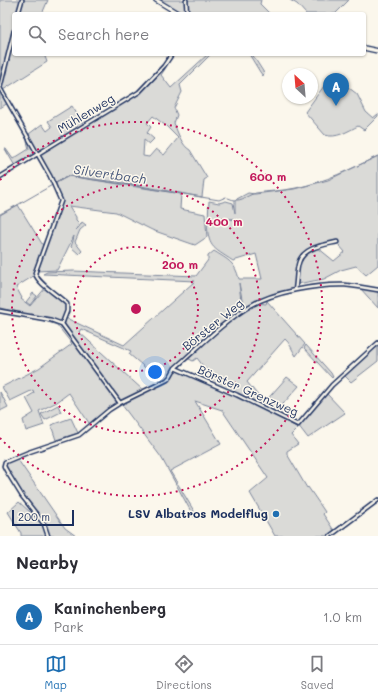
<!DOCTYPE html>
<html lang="en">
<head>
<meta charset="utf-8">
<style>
	:root { --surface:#fff; --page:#f2f2f3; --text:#2b2b33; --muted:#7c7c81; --line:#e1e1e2; --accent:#1f6fb2 }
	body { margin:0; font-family:Mali,sans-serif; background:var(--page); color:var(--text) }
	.compass { position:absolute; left:282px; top:68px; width:36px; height:36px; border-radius:50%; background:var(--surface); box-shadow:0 1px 3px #0004; rotate:334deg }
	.scale { position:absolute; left:12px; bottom:10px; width:62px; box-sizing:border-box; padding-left:4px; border:2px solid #1b2f5e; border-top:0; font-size:11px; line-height:14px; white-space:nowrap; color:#1b2f5e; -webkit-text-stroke:3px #fbf7ec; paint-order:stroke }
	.you { position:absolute; left:155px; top:372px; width:14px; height:14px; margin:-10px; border:3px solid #fff; border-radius:50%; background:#1a73e8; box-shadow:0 0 0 6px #1a73e833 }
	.badge { display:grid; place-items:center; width:26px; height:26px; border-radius:50%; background:var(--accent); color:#fff; font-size:13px; font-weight:700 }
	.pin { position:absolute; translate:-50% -33px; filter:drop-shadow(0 1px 2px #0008) }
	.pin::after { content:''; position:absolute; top:21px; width:14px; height:12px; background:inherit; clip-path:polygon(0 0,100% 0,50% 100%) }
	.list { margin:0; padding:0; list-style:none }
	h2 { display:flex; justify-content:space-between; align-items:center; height:52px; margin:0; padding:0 16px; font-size:17px }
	h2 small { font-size:13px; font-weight:400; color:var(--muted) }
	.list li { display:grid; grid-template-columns:26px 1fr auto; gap:12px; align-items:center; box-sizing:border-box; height:56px; padding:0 16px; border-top:1px solid var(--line) }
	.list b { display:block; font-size:15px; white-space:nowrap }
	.list p { margin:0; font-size:13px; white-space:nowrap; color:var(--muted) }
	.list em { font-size:13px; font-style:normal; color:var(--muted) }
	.icon { flex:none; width:22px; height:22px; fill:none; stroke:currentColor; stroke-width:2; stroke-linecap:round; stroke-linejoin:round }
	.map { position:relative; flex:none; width:378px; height:536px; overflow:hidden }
	.search { position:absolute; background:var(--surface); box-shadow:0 1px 3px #0004; left:12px; right:12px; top:12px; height:44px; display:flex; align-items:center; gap:10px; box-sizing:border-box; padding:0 14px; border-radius:4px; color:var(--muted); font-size:15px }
	.sheet { height:108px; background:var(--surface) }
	nav { display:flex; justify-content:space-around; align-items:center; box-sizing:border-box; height:56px; border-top:1px solid var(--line); background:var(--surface); font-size:11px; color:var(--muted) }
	nav a { display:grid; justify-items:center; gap:2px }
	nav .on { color:var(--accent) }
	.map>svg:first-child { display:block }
	.green { fill:#dadad7; stroke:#7a849a; fill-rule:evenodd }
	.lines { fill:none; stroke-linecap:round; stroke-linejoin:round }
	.stream { stroke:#747e96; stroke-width:1 }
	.minor-casing { stroke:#1b2f5e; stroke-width:5.5 }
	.major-casing { stroke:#1b2f5e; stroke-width:6 }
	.minor { stroke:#fbf7ec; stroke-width:2.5 }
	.major { stroke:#fbf7ec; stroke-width:3.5 }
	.ring { fill:none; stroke:#c2185b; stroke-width:2; stroke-dasharray:2 4 }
	.poi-dot { fill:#1f6fb2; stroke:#fbf7ec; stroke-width:1.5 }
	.labels { text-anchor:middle; stroke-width:3; stroke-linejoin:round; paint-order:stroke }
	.street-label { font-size:12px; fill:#1b2f5e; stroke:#fbf7ec }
	.poi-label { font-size:12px; font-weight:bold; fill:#1b2f5e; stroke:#fbf7ec; text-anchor:end }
	.water-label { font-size:13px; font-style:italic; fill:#47577a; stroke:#fbf7ec }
	.centre { fill:#c2185b; stroke:#fbf7ec; stroke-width:2 }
	.ring-label { font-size:12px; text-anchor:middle; font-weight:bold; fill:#c2185b; stroke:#fbf7ec; stroke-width:3; stroke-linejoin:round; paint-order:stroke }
</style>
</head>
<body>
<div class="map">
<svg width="378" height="536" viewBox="0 0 378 536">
	<rect width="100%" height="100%" fill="#fbf7ec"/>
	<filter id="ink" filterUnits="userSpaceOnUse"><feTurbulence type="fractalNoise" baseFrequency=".025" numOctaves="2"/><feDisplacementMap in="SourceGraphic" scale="8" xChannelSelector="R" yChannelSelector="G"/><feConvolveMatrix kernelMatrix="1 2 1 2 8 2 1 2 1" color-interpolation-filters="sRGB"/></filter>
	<g filter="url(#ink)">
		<path class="green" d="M0,0h48l-6,14h-28v40h30l3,8 -44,28 -3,-1z
			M158,0h28v14h-4z
			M187,0h74l-1,4 10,10h-82z
			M290,0h59l-14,14h-29l-9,-10z
			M208,54h3l-31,31 2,7 -8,16 3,7 -3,8c3,8 8,23 16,27l17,28 -3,2 -2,17 -78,-14 -55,-7 -14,7 -15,-29 1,-2 55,-33v1h2l-1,-2 42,-25 25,-26 1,2 -4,6 10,13zM153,116l13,10 12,12 -14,17 -8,-6 -7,8 -6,-1 1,-16 5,4 5,-5 -7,-6 4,-6 -4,-4z
			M249,54h3l12,19 -1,3 -3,-4z
			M332,75l25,19 9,18 7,6 5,-4v2l-14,14 -6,-4c-10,5 -22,13 -33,9l-20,-23z
			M0,90l8,13 -8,5z
			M72,106l12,19 -46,27 -9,-16v-2l13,-10 5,7 5,-4 -4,-6z
			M25,134l12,19 -22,13 -10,-17h1l7,10 16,-10z
			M378,156v109l-12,10 -10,-9 -15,4 -17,9 -27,5c1,-19 1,-29 21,-36l16,13 11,-9 -6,-7 -1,-4c-14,4 -36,6 -40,23 -2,8 -1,17 -4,25l-33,11 -17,9 -5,-26 3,27 -23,17 -45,41 94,43 30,17 -7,7 7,9 -11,7v3l20,34 1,-1 15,22 2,3 -2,2 12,18 -7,4h-53l-25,-43 18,-15 -46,-68 -27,-9 26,43 -51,27 24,40 2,6h-2l-33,-60 -96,-128 54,74 -28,23 -22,-33 -12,9 -18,9 5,14 -18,6 -3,-11 11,-7 -8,-15 8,-5 -1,-3 -23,11 -8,-14 37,-19 33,-24 -15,-19 -43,-14 -14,-3v-94l18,-9 26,42 -9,24v4l-19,12 6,11 -1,1 9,7 16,-19 20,18c1,6 -1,13 -5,19l3,4 2,-10 58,27 71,-64 -152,-7 4,-2 26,-1 123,5 12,-16v-4l6,-5c14,9 21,11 25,28h23l-6,-25 -23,7c-21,-14 -25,-13 -26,-41l28,-1h-27l1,-18 10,2 7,-2 7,2 2,10v-13l13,-7 7,1 39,-5 34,-9zM81,329l50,22 -2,3 33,28 -18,9 -65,-59z
			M69,176l112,18 -1,15 25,5 2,23 -12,8 -43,-15 -36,-18 -47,-6 7,11v3l3,3 -3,7 3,-3 3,-5 4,3 -6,5 -5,12 7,9 -3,3 -8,-7 2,-6 1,-5 -17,34 -20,1 24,-69 -5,-19z
			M360,288l18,3v17z
			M33,293l4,3 -7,9 -4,-3z
			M267,301l38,43 -9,12c-4,-6 -6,-13 -11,-17l-38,43 17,21 23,-26 12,9 -24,27 -66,-30 4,-4 -16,-21 -4,3 -6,-3c13,-12 63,-59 79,-54z
			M378,344v17l-27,21 -7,-7z
			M306,345l25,28 2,4 -1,1 -28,-30z
			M0,392l8,15 -8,4z
			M325,393l2,1 18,19 -37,25 -10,-13z
			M58,405l3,7 -16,8 -4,-6z
			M71,418l7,15 -22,7 -5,-15z
			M16,457l42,61 7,10 11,8h-55v-3l-13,-21 11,-10 12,11 3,-3c-10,-12 -27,-31 -29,-45l2,-3z"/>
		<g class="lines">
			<path class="stream" d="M228,198c13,6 16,-2 28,-5 13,-2 27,-2 40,-5 29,-6 55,-19 82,-32
				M0,215l68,-39 55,8 96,16 7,-3"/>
			<g class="minor-casing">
				<path id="minor" d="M186,0l1,14
					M18,14l4,-14
					M14,31l-14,57 50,88 11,25 -26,72c3,11 23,22 32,31v7l-5,13
					M0,177l139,-85 25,-26 8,-12
					M295,290c2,-9 1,-19 4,-28 5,-15 25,-17 38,-20
					M0,311l51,9 11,4 58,79
					M175,368l62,27 61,30 34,-40 46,-42
					M48,536l-4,-12 -22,-28 -16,-26 -2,-4 1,-4 24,-10 50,-17 30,-25 11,-7 47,-23 3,-3 5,-9c24,-21 48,-46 75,-62 23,-14 68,-22 95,-21 11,1 22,3 33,5
					M330,536l48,-36"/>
			</g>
			<g class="major-casing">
				<path id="major" d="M156,0l23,14
					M364,48l14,3"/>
			</g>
			<use href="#minor" class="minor"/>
			<use href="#major" class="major"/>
		</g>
	</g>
	<g class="ring">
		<circle cx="136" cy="309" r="62"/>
		<circle cx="136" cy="309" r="124"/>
		<path d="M0 180A187 187 0 1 1 0 438"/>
	</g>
	<circle class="poi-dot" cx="276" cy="514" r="4"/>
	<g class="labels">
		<g class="street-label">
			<text transform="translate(86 114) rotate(-31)" y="4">Mühlenweg</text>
			<text transform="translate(213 325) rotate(-39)" y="4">Börster Weg</text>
			<text transform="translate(248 391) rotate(24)" y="4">Börster Grenzweg</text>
		</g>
		<g class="poi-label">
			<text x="268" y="518">LSV Albatros Modelflug</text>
		</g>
		<g class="water-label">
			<text transform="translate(110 174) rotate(8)" y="5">Silvertbach</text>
		</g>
	</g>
	<circle cx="136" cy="309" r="6" class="centre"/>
	<g class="ring-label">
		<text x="268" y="181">600 m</text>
		<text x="224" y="226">400 m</text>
		<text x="180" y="269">200 m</text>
	</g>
</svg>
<svg class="compass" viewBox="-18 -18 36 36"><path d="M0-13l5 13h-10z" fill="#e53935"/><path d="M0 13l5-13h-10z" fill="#7c7c81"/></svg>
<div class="scale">200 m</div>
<div class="you"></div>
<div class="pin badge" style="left:336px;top:106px">A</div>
<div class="search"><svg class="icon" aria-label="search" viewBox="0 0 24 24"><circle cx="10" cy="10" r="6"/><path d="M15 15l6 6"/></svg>Search here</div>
</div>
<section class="sheet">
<h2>Nearby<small></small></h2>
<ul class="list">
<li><span class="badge">A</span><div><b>Kaninchenberg</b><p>Park</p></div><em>1.0 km</em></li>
</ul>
</section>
<nav>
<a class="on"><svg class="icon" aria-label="map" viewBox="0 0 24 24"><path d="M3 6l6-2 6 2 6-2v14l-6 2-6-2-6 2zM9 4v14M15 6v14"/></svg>Map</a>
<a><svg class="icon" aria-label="directions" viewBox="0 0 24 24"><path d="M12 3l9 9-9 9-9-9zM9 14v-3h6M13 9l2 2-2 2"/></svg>Directions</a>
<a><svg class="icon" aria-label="saved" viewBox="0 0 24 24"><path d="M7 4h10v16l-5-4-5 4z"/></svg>Saved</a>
</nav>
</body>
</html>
